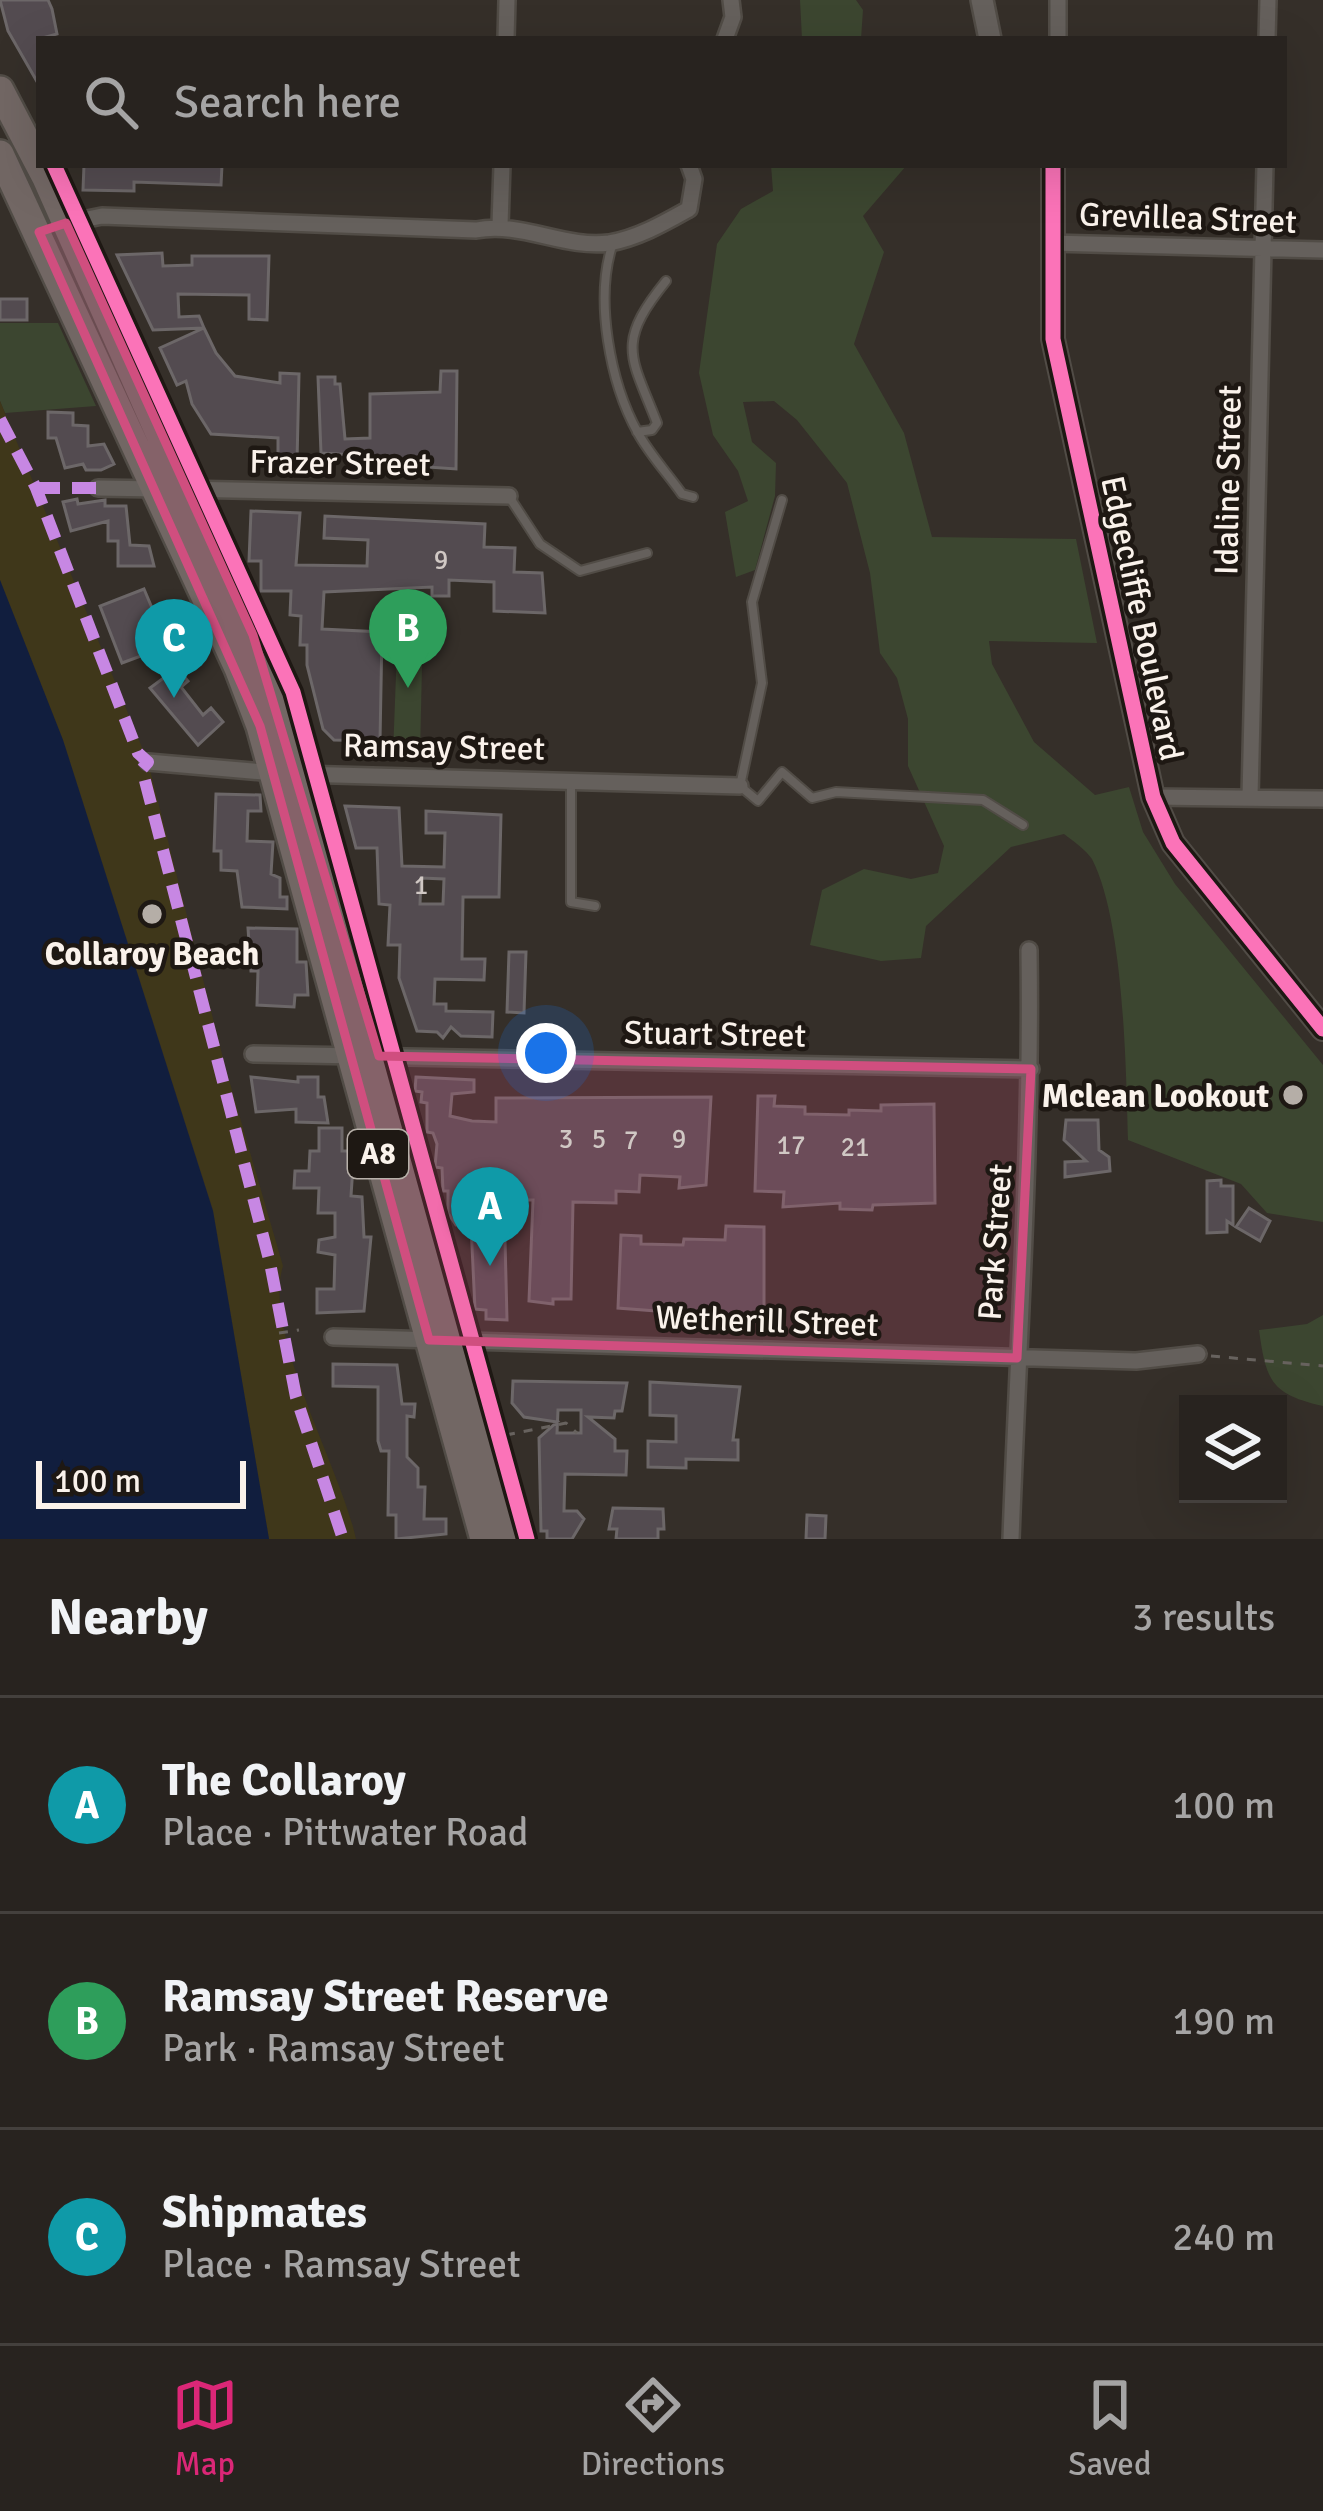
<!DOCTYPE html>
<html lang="en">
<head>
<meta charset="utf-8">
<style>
	:root { --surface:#28231f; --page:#302b28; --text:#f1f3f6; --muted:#a5a4a4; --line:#44403d; --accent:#db2777 }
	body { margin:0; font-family:Signika,sans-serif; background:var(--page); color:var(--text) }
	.controls { position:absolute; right:36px; bottom:36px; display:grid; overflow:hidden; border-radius:0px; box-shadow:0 12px 48px #0002 }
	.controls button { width:108px; height:108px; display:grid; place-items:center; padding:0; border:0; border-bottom:3px solid var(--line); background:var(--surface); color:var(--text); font:60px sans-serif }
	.scale { position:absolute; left:36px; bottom:30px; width:210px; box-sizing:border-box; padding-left:12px; border:6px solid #faf2eb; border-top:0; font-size:33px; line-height:42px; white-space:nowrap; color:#faf2eb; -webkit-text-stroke:9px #1e1813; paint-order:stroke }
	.you { position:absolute; left:546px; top:1053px; width:42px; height:42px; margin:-30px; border:9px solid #fff; border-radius:50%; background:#1a73e8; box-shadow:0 0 0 18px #1a73e833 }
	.badge { display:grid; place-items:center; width:78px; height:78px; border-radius:50%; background:var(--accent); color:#fff; font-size:39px; font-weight:700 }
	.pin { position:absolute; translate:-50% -99px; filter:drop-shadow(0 3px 6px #0008) }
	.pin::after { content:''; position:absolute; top:63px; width:42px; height:36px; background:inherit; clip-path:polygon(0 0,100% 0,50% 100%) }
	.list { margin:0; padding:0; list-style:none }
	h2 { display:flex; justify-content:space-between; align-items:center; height:156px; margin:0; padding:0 48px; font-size:51px }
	h2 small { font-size:39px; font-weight:400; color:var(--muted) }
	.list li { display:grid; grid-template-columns:78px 1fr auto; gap:36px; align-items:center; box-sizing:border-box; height:216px; padding:0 48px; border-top:3px solid var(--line) }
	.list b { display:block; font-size:45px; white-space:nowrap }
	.list p { margin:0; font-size:39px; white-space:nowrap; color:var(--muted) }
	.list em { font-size:39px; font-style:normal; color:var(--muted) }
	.icon { flex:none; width:66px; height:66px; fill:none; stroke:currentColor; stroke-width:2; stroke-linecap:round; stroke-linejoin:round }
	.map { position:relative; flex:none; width:1323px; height:1539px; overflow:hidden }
	.search { position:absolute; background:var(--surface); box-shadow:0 12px 48px #0002; left:36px; right:36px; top:36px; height:132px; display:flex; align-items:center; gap:30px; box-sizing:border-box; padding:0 42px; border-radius:0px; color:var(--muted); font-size:45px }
	.sheet { height:804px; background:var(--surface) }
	nav { display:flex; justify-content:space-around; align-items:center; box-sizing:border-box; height:168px; border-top:3px solid var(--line); background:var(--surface); font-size:33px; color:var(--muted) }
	nav a { display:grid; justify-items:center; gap:6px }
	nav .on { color:var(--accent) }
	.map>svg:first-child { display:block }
	.green { fill:#3c4630 }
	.sand { fill:#3f371a }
	.water { fill:#111e3e }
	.building { fill:#534b50; stroke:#6c6768; stroke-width:3; fill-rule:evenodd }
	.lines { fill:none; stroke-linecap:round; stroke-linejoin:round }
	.service-casing { stroke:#514c46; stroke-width:12 }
	.minor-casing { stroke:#514c46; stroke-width:20 }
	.tertiary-casing { stroke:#514c46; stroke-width:26 }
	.trunk-casing { stroke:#514c46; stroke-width:32 }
	.path { stroke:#67625e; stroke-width:3; stroke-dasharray:9 9; stroke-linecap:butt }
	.service { stroke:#65605c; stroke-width:8 }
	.minor { stroke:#65605c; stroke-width:15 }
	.tertiary { stroke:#65605c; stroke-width:21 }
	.trunk { stroke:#726764; stroke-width:27 }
	.quiet { stroke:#c787e3; stroke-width:12; stroke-dasharray:24 12; stroke-linecap:butt }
	.cycleway-casing { stroke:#1e1813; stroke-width:22 }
	.cycleway { stroke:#fb73b8; stroke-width:15 }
	.marked { fill:#d04e7f; fill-opacity:0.2; stroke:#d04e7f; stroke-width:9; stroke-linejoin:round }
	.poi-dot { fill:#b5aea7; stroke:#1e1813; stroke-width:4.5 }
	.labels { text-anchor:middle; stroke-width:9; stroke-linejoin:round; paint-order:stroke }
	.number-label { font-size:27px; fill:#d0c8c4 }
	.shield { fill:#1e1813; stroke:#b8b1aa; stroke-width:3 }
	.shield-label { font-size:30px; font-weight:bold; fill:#faf2eb }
	.street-label { font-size:33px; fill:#faf2eb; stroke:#1e1813 }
	.poi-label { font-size:33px; font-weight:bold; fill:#faf2eb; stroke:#1e1813 }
</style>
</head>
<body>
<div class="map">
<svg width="1323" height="1539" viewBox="0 0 1323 1539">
	<rect width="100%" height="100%" fill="#352f29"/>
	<path class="green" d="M800,0h56l7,10 -2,29h-59z
		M771,165l135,1 -43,50 21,36 -30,92 50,89 28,104 144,2 21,104 -108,-2 3,23 42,78 61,53 34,-8 14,45 32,52 148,181v157l-56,-9 -26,-29 -113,-44c-2,-71 -4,-219 -36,-281 -6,-9 -19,-18 -28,-25l-53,13 -85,79 -5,32 -40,3 -71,-16 12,-55 42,-21 47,10 27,-6 6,-27 -36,-80v-47l-11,-41 -17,-25 -10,-80 -23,-90 -50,-63 -23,-19 -31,1 9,40 24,21 -1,33 -20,74 -19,7 -11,-65 23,-11 -10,-30 -25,-36 -14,-62 18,-129 24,-35 32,-18z
		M0,323h58l38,83 -91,7 -5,-12z
		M398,622h25l-3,132h-27z
		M1323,1315v91c-52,-12 -57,-25 -64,-76l48,-6z"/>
	<path class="sand" d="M0,401l148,361 77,304 58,200c-21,67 58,202 73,273h-87l-56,-329 -150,-470 -63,-160z"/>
	<path class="water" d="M0,580l63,160 150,471 56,328h-269z"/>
	<path class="building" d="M0,0h48l4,9 5,25 -18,5v46l-31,-54z
		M84,165h138l-1,20 -87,-3v9l-51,-1z
		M162,253l1,13 29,-1v-9h77l-2,64 -18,-1v-24l-71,-1 1,23 20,-1 5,12 -51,2 -36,-75z
		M0,299h27v21h-27z
		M204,328l12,25 19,23 45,7v-10l19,1 -2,88 -19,-1v-23l-67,-4 -19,-30 -6,-23 -9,4 -17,-37z
		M441,371h16l-1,98 -86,-6v-7l-49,-3 -3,-76h17v7h5l5,55 25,-1v-44l70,-2z
		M48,412l25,1v12l15,1v20l16,-2 10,20 -13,6h-15l-3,-6 -18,4 -9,-30h-8z
		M77,499l1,5 27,-4v6h21l4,39 19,1 5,20h-36v-25h-10v-20l-37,10 -8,-29z
		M251,511l49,2 -4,52 71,1 1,-26 -44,-2 1,-22 160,8 -1,23 31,1 -1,24 28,1 3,40 -51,-2v-29l-45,-2v16h-17v-9l-108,5 -2,37 60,3 -2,109 -46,-1 -11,-11 -16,-64v-20h-7l1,-29 -11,-1 1,-24h-30v-30h-12z
		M144,589l24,57 -46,17 -22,-57z
		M177,668l11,13 -7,6 22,28 8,-7 12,14 -25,23 -48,-57z
		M216,794l44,1 1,16h-13l-1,30 26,1 -2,32 9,4v19h7v12l-45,-2 -5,-36 -16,-1v-19h-7z
		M345,806l54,2 3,58 42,1 1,-34h-19v-22l75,4 -2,82h-36l-1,62h23l-1,21 -49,-1 -1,25h12v7l47,1 -1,25 -31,-1 -10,-9 -8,11 -6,-6 -20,-1 -18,-53 1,-33h-12l2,-40 -11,-1 -2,-56h-21zM421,878l23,1 -1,25h-23z
		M248,928l49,1v33h9l2,33h-13l-1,12 -37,-2 1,-34h-7z
		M509,952h17l-2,61 -17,-1z
		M251,1077l47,5v-5h20v20h6l4,26 -32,-1v-13l-40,3z
		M416,1077l58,3v12l-22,2 -2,22 22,5 24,1v-24l215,-1 -5,88 -27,3 1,-11 -40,-2 -1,17 -23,-1v12l-43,-1 -2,97h-18v5l-24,-3 4,-101h-29l3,120 -21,-1v-9l-11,-1 -4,-84h-15l-8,-12v-22h-5l-1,-23 -7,-1 2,-23 -4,-11 -6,-1v-29l-6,-1 1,-10 -7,-1z
		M758,1096h17l-1,10 31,1v7l44,1v-5l32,1v-6l53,-1 1,99 -62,2 -1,5 -32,-1v-6l-57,4 1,-15 -29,-1z
		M1066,1120h32l1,30 10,7 1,14 -45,6v-15l21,-1 -22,-21z
		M319,1128h23v23h12l-3,45 11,1 2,40h7l-7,74 -47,2v-24h17l1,-34 -17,-3 1,-12 16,-3v-24h-17l1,-25h-25l1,-17h14l1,-20h9z
		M1221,1180v6h12v39l-6,-4v11l-20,1v-52z
		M1249,1208l21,13 -10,20 -24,-14z
		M726,1226l38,1v84l-42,5 -104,-8 3,-73 20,1v8l42,1 1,-6 41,1z
		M333,1364l64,1 5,39h13l-1,13 -7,-1v41l11,11v19h7l-1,32h22v15l-50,5v-24h-8l1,-64h-8l-3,-10v-54l-45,-1z
		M513,1381l114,2 -5,28h-7l-1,7 -26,-1 27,22v12h12l-1,24 -61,-1 -1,37h13l7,8 -12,20h-25v-8h-6l-2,-93 18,-16 -33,-5 -12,-14zM558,1410h23v23h-24z
		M650,1382l90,5 -7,53h5v20l-52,-1v9l-38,-1v-26l28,1v-26l-26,-1z
		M613,1508l50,1 1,20h-6v10h-42l1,-10h-8z
		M807,1515l19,1 -1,23h-19z"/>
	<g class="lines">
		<g class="service-casing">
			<path id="service" d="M613,243c-19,55 -3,140 25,190 12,22 30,41 44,61l11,3
				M637,432l15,-2 5,-7c-26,-67 -42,-79 9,-142
				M510,498l30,46 40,27 67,-18
				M782,500l-30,102 10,81 -22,103 18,15 24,-29 30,26 24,-6 147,8 40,25
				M571,780v122l24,4"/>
		</g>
		<g class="minor-casing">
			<path id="minor" d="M506,39l1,-39
				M725,39l8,-22 -2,-17
				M1058,39v-39
				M1267,39l1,-39
				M63,224l39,-8 374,14c45,-9 89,19 133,13 29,-5 55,-20 80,-34l5,-30 -5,-14
				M500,225l2,-60
				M1051,243l272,7
				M98,488l60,1
				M182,489l327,7
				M148,762l127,11
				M299,774l441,12
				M1153,797l170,2
				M1250,797l15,-632
				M253,1054l778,15
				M333,1337l803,24 62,-7
				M1011,1539c7,-197 21,-392 18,-589"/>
		</g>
		<g class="tertiary-casing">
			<path id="tertiary" d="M982,0l8,39
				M1053,165v174l100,458 20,46 150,186"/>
		</g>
		<g class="trunk-casing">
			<path id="trunk" d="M0,90l46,88 238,537 226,824
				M0,154l238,514 22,58 224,813"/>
		</g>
		<path class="path" d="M279,1333l20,-3
			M1211,1356l112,10
			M506,1435l60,-12 11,10"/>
		<use href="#service" class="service"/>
		<use href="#minor" class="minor"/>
		<use href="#tertiary" class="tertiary"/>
		<use href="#trunk" class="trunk"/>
		<path class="quiet" d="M0,419l36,69 102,265 10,9 -6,7 128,494 26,134 47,142
			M36,488h62"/>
		<g class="cycleway-casing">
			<path id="cycleway" d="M54,165l239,527 234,847
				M1053,165v174l100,458 20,46 150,186"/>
		</g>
		<use href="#cycleway" class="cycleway"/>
	</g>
	<path class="marked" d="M66,223l187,412 126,421 652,13 -14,289 -588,-18 -169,-614 -221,-494z"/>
	<g class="poi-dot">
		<circle cx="152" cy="914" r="12"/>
		<circle cx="1293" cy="1095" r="12"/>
	</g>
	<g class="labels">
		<g class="number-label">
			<text x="441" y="569">9</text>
			<text x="421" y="894">1</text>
			<text x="566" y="1148">3</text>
			<text x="599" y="1148">5</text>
			<text x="679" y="1148">9</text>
			<text x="631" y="1149">7</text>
			<text x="791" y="1154">17</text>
			<text x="855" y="1156">21</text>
		</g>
		<rect class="shield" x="348" y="1130" width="60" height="48" rx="9"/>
		<g class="shield-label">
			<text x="378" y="1164">A8</text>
		</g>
		<g class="street-label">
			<text transform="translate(1188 217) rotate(2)" y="12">Grevillea Street</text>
			<text transform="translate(340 462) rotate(1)" y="12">Frazer Street</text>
			<text transform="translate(1227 480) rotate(-89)" y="12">Idaline Street</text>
			<text transform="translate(1143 618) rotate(78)" y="12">Edgecliffe Boulevard</text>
			<text transform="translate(444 746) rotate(1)" y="12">Ramsay Street</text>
			<text transform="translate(715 1033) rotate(1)" y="12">Stuart Street</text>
			<text transform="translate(994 1242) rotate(-86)" y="12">Park Street</text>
			<text transform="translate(767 1320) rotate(2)" y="12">Wetherill Street</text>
		</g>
		<g class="poi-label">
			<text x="152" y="965">Collaroy Beach</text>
			<text x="1269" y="1107" text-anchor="end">Mclean Lookout</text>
		</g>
	</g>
</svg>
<div class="controls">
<button><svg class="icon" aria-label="layers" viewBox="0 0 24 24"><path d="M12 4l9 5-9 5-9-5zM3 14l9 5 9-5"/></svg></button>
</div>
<div class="scale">100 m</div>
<div class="you"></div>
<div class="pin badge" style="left:490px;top:1266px;background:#0f9aa8">A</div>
<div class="pin badge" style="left:408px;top:688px;background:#2e9e5b">B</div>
<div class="pin badge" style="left:174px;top:698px;background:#0f9aa8">C</div>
<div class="search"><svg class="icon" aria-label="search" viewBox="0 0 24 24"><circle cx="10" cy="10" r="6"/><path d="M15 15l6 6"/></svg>Search here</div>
</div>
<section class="sheet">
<h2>Nearby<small>3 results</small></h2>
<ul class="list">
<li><span class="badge" style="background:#0f9aa8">A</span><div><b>The Collaroy</b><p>Place · Pittwater Road</p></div><em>100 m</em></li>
<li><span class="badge" style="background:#2e9e5b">B</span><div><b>Ramsay Street Reserve</b><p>Park · Ramsay Street</p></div><em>190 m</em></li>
<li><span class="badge" style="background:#0f9aa8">C</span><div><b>Shipmates</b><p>Place · Ramsay Street</p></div><em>240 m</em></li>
</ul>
</section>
<nav>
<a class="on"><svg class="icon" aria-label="map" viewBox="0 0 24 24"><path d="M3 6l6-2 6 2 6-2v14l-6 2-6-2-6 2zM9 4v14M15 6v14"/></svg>Map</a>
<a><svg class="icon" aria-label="directions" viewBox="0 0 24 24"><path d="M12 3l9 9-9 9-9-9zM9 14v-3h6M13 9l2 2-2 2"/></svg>Directions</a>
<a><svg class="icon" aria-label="saved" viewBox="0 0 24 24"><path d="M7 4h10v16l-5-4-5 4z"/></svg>Saved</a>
</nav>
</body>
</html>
